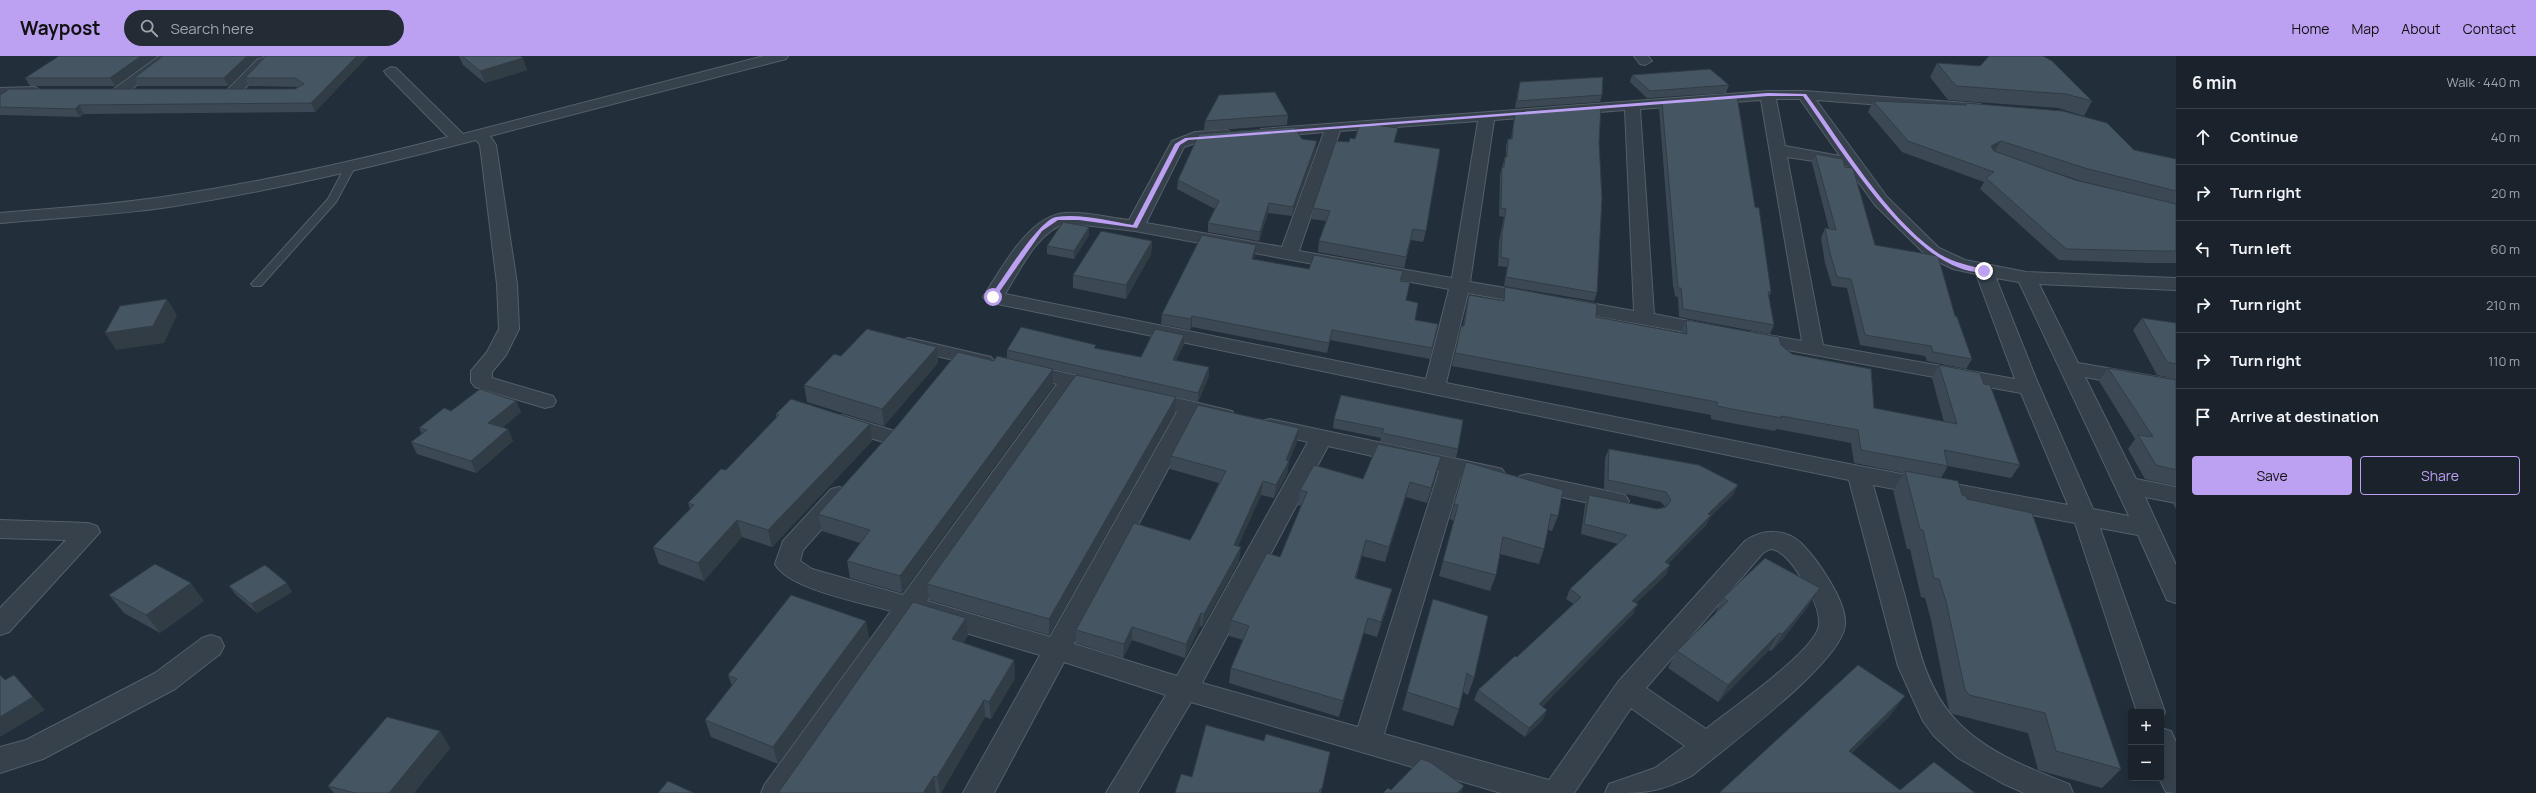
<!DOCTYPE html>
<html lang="en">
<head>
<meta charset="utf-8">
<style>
	:root { --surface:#1a232c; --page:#232b34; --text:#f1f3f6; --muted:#9fa4a9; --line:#384048; --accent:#bca0f2 }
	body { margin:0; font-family:Manrope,sans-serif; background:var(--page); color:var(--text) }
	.controls { position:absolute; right:12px; bottom:12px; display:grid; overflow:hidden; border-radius:4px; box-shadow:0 2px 10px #0003 }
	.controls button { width:36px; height:36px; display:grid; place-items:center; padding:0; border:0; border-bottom:1px solid var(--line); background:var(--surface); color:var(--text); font:20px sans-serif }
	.stop { position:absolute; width:12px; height:12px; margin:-9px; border:3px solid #bca0f2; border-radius:50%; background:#fff }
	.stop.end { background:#bca0f2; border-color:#fff; box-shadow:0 1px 4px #0008 }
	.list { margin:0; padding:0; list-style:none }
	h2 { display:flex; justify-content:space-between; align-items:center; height:52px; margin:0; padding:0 16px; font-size:17px }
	h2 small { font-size:13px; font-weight:400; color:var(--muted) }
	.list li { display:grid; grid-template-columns:26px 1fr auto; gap:12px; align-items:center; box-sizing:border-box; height:56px; padding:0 16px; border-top:1px solid var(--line) }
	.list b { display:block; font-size:15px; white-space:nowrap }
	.list em { font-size:13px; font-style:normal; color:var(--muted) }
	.actions { display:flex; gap:8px; padding:12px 16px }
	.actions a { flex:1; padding:9px 0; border:1px solid var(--accent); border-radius:4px; text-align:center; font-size:14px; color:var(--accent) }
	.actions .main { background:var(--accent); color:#111 }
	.icon { flex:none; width:22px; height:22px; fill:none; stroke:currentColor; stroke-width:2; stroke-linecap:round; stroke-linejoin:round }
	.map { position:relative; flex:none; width:2176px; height:737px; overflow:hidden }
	header { display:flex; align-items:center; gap:24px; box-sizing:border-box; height:56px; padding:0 20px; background:var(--accent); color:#111 }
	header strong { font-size:19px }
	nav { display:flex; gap:22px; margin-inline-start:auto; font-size:14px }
	.search { width:280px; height:36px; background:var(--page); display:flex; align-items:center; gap:10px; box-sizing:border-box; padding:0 14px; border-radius:22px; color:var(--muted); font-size:15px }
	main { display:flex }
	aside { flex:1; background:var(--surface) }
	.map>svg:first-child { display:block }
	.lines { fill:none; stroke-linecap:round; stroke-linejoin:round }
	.service-casing { stroke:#545f69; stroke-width:2 }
	.minor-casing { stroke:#545f69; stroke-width:2 }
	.service { fill:#36414c; fill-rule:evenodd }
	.minor { fill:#36414c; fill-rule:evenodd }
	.wall { fill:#3c4954; fill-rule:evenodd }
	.shaded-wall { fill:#313c45 }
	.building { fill:#465562; stroke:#313c45 }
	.route { fill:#bca0f2 }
</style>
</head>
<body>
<header>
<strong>Waypost</strong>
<div class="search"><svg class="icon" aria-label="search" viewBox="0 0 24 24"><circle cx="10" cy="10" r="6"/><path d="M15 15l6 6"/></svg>Search here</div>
<nav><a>Home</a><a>Map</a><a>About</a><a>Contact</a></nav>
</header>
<main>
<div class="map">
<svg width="2176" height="737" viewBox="0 0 2176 737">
	<rect width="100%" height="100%" fill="#222f3b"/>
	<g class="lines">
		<g class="service-casing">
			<path id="service" d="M351,106l5,3 -20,37 -75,84h-8l-2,-2 2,-2 75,-83 18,-34z"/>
		</g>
		<g class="minor-casing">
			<path id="minor" d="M159,0h16l-50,38h-10l-2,-3 2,-3z
				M764,0h24l-2,3 -296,77 6,9 21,139 2,45 -13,26 -14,17v6l61,18 3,5 -3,5 -8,2 -70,-21 -4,-5v-11l16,-19 12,-23 -2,-45 -17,-139 -4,-5c-101,26 -203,51 -307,67 -56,8 -113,11 -169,16v-10c56,-5 113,-8 169,-17 94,-14 187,-35 279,-59l-62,-63 -2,-3 7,-4 5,1 67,66z
				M1634,0h14l4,5 -7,4 -5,-1z
				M263,2l5,1 2,3 -2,3 -29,29h-10l-2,-3 2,-3 29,-29z
				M35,31l7,4 -2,3 -40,2v-8z
				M1768,35h36l176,13 3,3 -8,5 -159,-12 71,97 52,51 26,12 61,12 150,6v12l-137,-6 39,79 98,17v14l-91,-17 51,102 40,8v16l-31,-6 31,68v38l-9,-3 -29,-65 -38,-7 65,184 -4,8v-8h-24l-62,-189 -202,-38c10,36 21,72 31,108 12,42 19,91 50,125 29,33 74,50 115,66l4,9h-49l-22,-10 -44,-25 -24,-22 -11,-15 -25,-55 -49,-186 -856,-177 -7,-2 -3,-4c18,-27 45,-81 82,-84 20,-2 44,5 64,7l43,-79 23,-9 32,-2 8,5 -8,5 -29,2 -14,5 -38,76 136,24 42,-115 -57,5 -8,-5 2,-3zM1776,43h24l40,57 -55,-10zM1761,44l41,241 -51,-9 -7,2 -3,4 3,4 277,51 47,112 -209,-39 -413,-83 22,-90 66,12 7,-2 3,-4 -3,-4 -7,-2 -64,-11 24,-162 131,-10 9,201 -66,-12 -7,2 -3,4 3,4 7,2 145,26 7,-2 3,-4 -3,-4 -66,-13 -14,-205zM1478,65l-26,157 -153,-27 41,-120zM1787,101l60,9 28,39 52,51 26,13 23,5 39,105 -192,-34zM1066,167l69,8 314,58 -23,90 -421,-85c15,-24 32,-62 61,-71zM1996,222l23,4 110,234 -36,-7 -56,-128z
				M909,282l82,19 3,4 -3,4 -7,2 -82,-19 -3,-4 3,-4z
				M1024,308l82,18 4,5 -4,5 -7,2 -23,-6 -149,213 123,36 127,-225 -38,-9 -3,-5 3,-5 8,-2 85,20 3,5 -3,5 -8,2 -28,-6 -122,227 103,32 131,-234 -46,-11 -3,-5 3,-5 8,-2 224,48 8,2 4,6 -4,6 -8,2 -33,-7 -77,258 165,46 69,-98 127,-141c18,-12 40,-13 56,2 16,16 46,58 44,82 -3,38 -120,122 -152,150 -35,18 -48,18 -88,18l4,-9 46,-16 30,-22 -54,-38 -57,85h-73l-310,-91 -54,91h-31l60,-98 -102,-33 -70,131h-31l77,-138 -125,-37 -122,175h-32l4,-9 126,-173c-28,-8 -103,-22 -116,-47l8,-23 48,-52 8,-2 8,2 4,6 -4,6 -44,49 -3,11 12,8 91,26 154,-211 -40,-9 -3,-5 3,-5zM1328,390l111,25 -81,256 -156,-44zM1770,493c13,0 26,20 32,30 8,12 18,31 17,46 -2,25 -91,86 -113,104l-60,-41 117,-135z
				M842,359l56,17 3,5 -3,5 -8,2 -56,-17 -3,-5 3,-5z
				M1528,418l89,19 8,2 4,6 -4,6 -8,2 -97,-21 -4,-6 4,-6z
				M0,464l88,3 9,3 3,6 -91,100 -9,3v-27l66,-68 -66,-2z
				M211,579l9,3 4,8 -4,8 -45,35 -132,70 -43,14v-26l26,-7 129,-67 47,-35z
				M2161,672l10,3 5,11v51l-10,-1 -7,-14z"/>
		</g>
		<use href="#service" class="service"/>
		<use href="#minor" class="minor"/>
	</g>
	<path class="wall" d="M59,0h97l-41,30h-85l-5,-8z
		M163,0h205l-53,56 -231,2 -4,3 -80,-2v-20l295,-6 4,-2 -50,-1 -4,-8 20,-20 -2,-1 -6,1 -29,28h-90l-4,-8z
		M459,0h61l7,14 -42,13 -22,-18z
		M1937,7l43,3 112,35 -8,15 -26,-8 -110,-8 -18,-23z
		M1632,19l97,10 -3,8 -79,5 -17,-16z
		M1520,26l82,13 -2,7 -85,6 3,-18z
		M1873,45l90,4 2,-2 169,47 42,9v104h-28l-89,-3 -79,-71 4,-7 -82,-30 -34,-40zM1994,96l87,29 75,18 -81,-19z
		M1662,46l93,105 16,85 -2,4 5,29 -4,9 -91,-17 -1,-20 -3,-1 -2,-11 -14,-176z
		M1515,56l84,30 -2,151 -3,8 -90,-15 3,-19 -9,-1 1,-25 5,-24 -5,-1 1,-41 2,-8 3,-10h1v-11l2,-7h3l3,-19z
		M1288,59l-1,10 -83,6 1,-10z
		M1302,83l14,12 -24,65 -24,-3 -9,28 -51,-9v-9l7,-14 -38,-20 1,-9z
		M1395,86l31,89 -3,11 -12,-2 -7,28 -86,-16 1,-11 7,-20 -15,-2 2,-11z
		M1815,98l30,13 30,78 80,71 17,43 -6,10 -39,-8 -2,-5 -65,-11 -13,-57 -15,-2 -7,-23 -4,-25 4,-10 4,1 -17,-66z
		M1089,171v8l-15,24 -27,-5v-8z
		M1152,185l-1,13 -25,45 -53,-11v-13z
		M1255,199l-1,4 55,10 94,2 -2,10 5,19 9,20 23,4 -8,35 -100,-19 -3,13 -135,-26 -2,3 -29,-6 1,-10z
		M1505,231l91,30 85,16 5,-13 95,25 11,9 82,54 70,14 -12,-44 7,-13 45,19 36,81 -9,13 -63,-12 -7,12 26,21 154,270 -19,19 -64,-18 -10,-37 -75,-19 -4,-4 -18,-90 -6,-22 -4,-1 -11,-48h-3l-14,-59 11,-17 -50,-10 -3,-20 -75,-14 -1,2 -39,-7 -25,-5v-4l-259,-49 9,-40h2l3,-18 3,-13 33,6z
		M2142,262l34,5v56l-19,-4 -24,-45z
		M1184,279v9l-8,16 33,16 -11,26 -22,-5 -1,16 -126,222 -120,-35 -2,-16 230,-191 -104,-24v17l-151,207 -52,-15 -3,-17 13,-18 -38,-12 -4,-17 189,-155v-9l89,-2 45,9z
		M937,291l1,16 -54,63 -77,-24 -3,-17 37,-29z
		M2108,312l68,12v106l-31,-7 -17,-30 7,-10 -36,-58z
		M516,345l5,11 -18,15 5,2 5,12 -37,32 -59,-19 -6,-12 11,-8 -3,-6 32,-17z
		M776,358l94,10 2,17 -100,106 -30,-10 -38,44 -45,-17 -6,-17 37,-38 -2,-6 38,-33 50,-52z
		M1334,363l129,1 -5,29 -2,9 -76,-16 1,-4 -48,-10z
		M1299,372l-2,14 -8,19 -2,13 -13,24 -13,-3 -23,51 1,15 -37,66 -2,-1 -15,32 -53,-18 -9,18 -47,-15v-13l114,-90 4,-7 25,-50 -49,-14 1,-13z
		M1609,393l129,36 -5,10 -23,22 -4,8 -38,39 -2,11 -30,28 -3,11 -91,93 1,13 -18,17 -51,-37 4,-10 39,-33 57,-53 -8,-5 4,-10 48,-45 -37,-10 4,-29 4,-10 68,14 8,-2 -4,-5 -57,-13 1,-31z
		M1466,406l92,54 -6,15 -4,-1 -4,19 -5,15 -39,-10 -4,21 -6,16 -51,-15 15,-55 -4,-2z
		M1437,416l-10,31 -21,-6 -21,65 -23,-6 -6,23 32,26 -11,32 -13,-4 -25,84 -110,-34 2,-15 12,-28 -14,-4 2,-16 49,-63 21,-51 -3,-1 2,-15 63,-11z
		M2176,445v8l-3,-5z
		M229,530l63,6 -35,21 -21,-18z
		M109,539l95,6 -44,32 -36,-20z
		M1723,542l86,7 -26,34 -12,12 -2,-1 -51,52 -50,-34 9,-17 37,-36z
		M1428,561l46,61 -6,17 -5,-3 -4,17 -6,17 -51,-16z
		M966,562l2,17 -5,8 51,17 1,18 -24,41 -6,-2 -44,76h-163z
		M866,565l3,18 -91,125 -67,-27 -6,-17 27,-34 -4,-11z
		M440,675l10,17 -36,45h-80l-6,-7z
		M1264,685l66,11 -9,41h-146l17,-16z"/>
	<path class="shaded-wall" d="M141,0h15l-41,30 -5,-8z
		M247,0h15l1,1 -6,1 -29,28 -4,-8z
		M357,0h11l-53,56 -4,-9z
		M523,2l4,12 -42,13 -5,-12z
		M79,49l5,9 -4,3 -5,-8z
		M1317,85l-1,10 -24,65 1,-9z
		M2001,85l-7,11 -9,5 6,-11z
		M1269,147l-1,10 -9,28 1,-9z
		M1089,171v8l-15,24v-8z
		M1152,185l-1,13 -25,45v-14z
		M1256,189l-1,10 -4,14 1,-10z
		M167,243l10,16 -13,28 -48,7 -11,-17z
		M1192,260v11l-2,3 1,-11z
		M1184,279v9l-12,24 1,-8z
		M937,291l1,16 -54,63 -2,-17z
		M1209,311v9l-11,26v-9z
		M1053,313v17l-151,207 -2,-17z
		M1176,341l-1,16 -126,222v-16z
		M516,345l5,11 -27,23 -6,-12z
		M870,368l2,17 -100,106 -4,-17z
		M1299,372l-2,14 -10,23 2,-4 -2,13 -13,24 2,-13 10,-25z
		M508,373l5,12 -37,32 -5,-12z
		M1441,401l-4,15 -10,31 4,-15z
		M1263,425l-2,14 -29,64 2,-14z
		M1410,426l-4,15 -21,65 4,-15z
		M1738,429l-5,10 -23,22 -4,8 -46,47 5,-10 43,-48z
		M737,464l5,17 -38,44 -6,-18z
		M1366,484l-4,16 -11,38 4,-16z
		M1241,491l-2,14 -37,66 2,-13z
		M1670,509l-4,10 -38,35 4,-9z
		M191,527l13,18 -44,32 -14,-18z
		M287,527l5,9 -35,21 -6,-9z
		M1820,532l-11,17 -26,34 -12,12 11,-17z
		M1392,533l-4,16 -11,32 4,-15z
		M1638,548l-5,10 -98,100 4,-10z
		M1201,557l-1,13 -15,32 1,-14z
		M966,562l2,17 -14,21 -2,-17z
		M1368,562l-4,15 -25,84 4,-16z
		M866,565l3,18 -91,125 -5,-17z
		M1132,571v13l-9,18 1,-14z
		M1779,577l-10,17 -51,52 10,-17z
		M1014,604l1,18 -24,41 -2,-17z
		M14,619l12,13 19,22 -45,27v-20z
		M1905,640l-15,20 -56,55 15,-20z
		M984,644l1,17 -44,76h-1l-3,-16z
		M1547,654l-4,10 -18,17 4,-9z
		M440,675l10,17 -36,45h-25z
		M934,720l2,17h-13z
		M1464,730l-3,7h-4z"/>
	<path class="building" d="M59,0h82l-31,22h-85z
		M163,0h84l-23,22h-90z
		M266,0h91l-46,47 -232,2 -4,4 -75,-2v-12l9,-6h286l9,-5 -9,-6h-50z
		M462,0h58l3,2 -43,13z
		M1989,0h54l9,5 40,40 -26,-7 -110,-8 -19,-23 43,3z
		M1710,13l19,16 -79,6 -18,-16z
		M1603,21l-1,18 -85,6 3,-19z
		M1275,36l13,23 -83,6 14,-26z
		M1737,40l18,111 4,1 12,84h-3l6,33 -91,-16 -2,-21h-3l-16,-186z
		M1873,45l94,4 -2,-2 98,8 44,12 27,27 42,9v32l-88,-22 -87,-28 -10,5 3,5 81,29 101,24v47h-20l-90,-2 -80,-71 8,-6 -86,-31z
		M1601,50l-2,36 3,57 -5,94 -91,-16 3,-18 -8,-2 1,-24 4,-24 -5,-1 1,-41h2l1,-10h2l1,-18h4l3,-27z
		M1360,67l38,5 -4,14 46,7 -14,82 -13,-2 -7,28 -87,-16 11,-30 -17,-3 23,-67 13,1 1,-4 5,1z
		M1294,71l8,12 15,2 -24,66 -24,-4 -9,29 -52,-9 11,-22 -41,-21 21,-46z
		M1815,98l28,5 2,8 8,1 22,77 63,11 17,60 2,1 15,42 -39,-7 -2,-6 -66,-11 -14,-56 -14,-2 -7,-24 -5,-25 11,2z
		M1063,166l26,5 -15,24 -27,-5z
		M1101,175l51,10 -26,44 -53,-10z
		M1202,179l54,10 -4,14 57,10 5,-14 89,16 -3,10 10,1 -4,18 12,3 -3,17 23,4 -6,24 -100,-18 -3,13 -137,-27 -1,3 -29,-5z
		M1505,231l92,17 -1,13 91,17 -1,-14 93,17 2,8 11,9 79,15 3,39 83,16 -18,-59 41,8 4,11 6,1 30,80 -76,-15 4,16 -87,-16 -3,-20 -77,-14 1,2 -40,-7 -25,-5v-4l-262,-49 6,-27h3l5,-31 35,6z
		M167,243l-14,27 -48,7 15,-27z
		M2142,262l34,5v41l-9,-2z
		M1021,271l75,18 -2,3 47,9 14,-28 29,6 -11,25 36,7 -11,26 -191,-43z
		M867,273l70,18 -55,62 -78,-24 30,-31 7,2z
		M958,296l36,9 3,-5 56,13 -153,207 -53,-15 23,-31 -52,-16 79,-88z
		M2108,312l68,12v90l-20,-5 -18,-30 15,2z
		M1076,319l100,22 -127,222 -122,-35z
		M480,333l36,12 -28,22 20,6 -37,32 -60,-19 16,-12 -8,-2 25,-20 7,3z
		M1341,339l122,25 -5,29 -76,-16 2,-4 -50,-10z
		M791,343l79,25 -102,106 -31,-10 -39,43 -45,-16 41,-42 -6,-2 33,-34 5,1 53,-55 -3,-1z
		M1198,349l101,23 -13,32 3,1 -13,24 -13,-4 -29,64 7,2 -37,67 -3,-1 -15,31 -54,-17 -8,17 -48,-14 58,-107 56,17 4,-7 32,-62 -55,-15z
		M1378,388l63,13 -10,31 -21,-6 -21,65 -23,-7 -11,38 37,11 -11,33 -13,-4 -25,83 -112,-33 18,-42 -18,-6 36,-67 13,4 27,-65 -7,-2 14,-25 49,14z
		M1609,393l90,16 39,20 -30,29 3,1 -46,47 5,3 -38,36 6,3 -99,100 8,6 -18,18 -51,-38 37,-34 2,1 64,-60 -11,-8 57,-54 -43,-11 5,-29 68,14 9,-2 5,-7 -5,-8 -58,-12z
		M1466,406l97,28 -5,26 -7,-2 -7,35 -41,-12 -7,38 -53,-14 15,-56 -4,-1z
		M1905,415l53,10 4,14 4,1 1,3 65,14 89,256 -65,-18 -11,-38 -76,-18 -4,-5 -19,-89 -7,-22 -5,-1 -11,-48 -3,-1z
		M1765,502l55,30 -27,34 -11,12 -3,-1 -51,52 -51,-34 51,-50 -5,-3z
		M155,508l36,19 -45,32 -37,-20z
		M265,509l22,18 -36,21 -22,-18z
		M791,539l75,26 -93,126 -68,-27 32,-41 -9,-4z
		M1433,543l55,17 -14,62 -7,-5 -8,36 -52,-17z
		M913,546l53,16 -14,21 62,21 -25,42 -5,-2 -47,77 -3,-1 -11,17h-145z
		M1858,609l47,31 -56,55 51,39 34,-28 41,31h-256z
		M0,619l5,5 9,-5 19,22 -33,20z
		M387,661l53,14 -51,62h-34l-27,-7z
		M1206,669l58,16 2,-7 64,18 -8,37h-2l-1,4h-144l6,-19 11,3z
		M1421,703l9,3 34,24 -7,7h-74l5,-5 3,2z
		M668,725l26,12h-36z"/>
	<path class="route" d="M1768,37l38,1c36,49 79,121 129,157 15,11 33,14 51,19v2c-68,6 -148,-127 -183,-176h-35l-580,44 -8,5 -43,83 -58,-8h-21l-16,11 -47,67 -5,-1c12,-17 49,-77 66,-80 24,-4 53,4 77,8l42,-81 10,-6z"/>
</svg>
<div class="controls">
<button>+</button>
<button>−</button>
</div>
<div class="stop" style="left:993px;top:241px"></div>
<div class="stop end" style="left:1984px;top:215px"></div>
</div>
<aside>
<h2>6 min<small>Walk · 440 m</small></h2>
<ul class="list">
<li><svg class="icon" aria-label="ahead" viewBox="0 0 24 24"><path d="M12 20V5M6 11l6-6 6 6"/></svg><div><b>Continue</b></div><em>40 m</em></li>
<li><svg class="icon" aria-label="right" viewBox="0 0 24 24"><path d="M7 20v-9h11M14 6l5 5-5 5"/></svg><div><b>Turn right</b></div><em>20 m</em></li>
<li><svg class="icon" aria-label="left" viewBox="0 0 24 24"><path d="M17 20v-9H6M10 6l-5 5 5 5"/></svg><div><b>Turn left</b></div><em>60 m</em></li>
<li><svg class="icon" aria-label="right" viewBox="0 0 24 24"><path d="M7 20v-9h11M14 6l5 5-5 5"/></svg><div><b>Turn right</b></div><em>210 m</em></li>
<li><svg class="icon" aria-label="right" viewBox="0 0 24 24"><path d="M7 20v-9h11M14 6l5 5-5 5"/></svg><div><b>Turn right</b></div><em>110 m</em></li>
<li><svg class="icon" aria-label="arrive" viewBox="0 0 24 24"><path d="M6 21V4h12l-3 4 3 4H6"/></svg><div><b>Arrive at destination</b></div></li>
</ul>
<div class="actions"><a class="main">Save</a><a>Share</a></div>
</aside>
</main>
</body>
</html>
